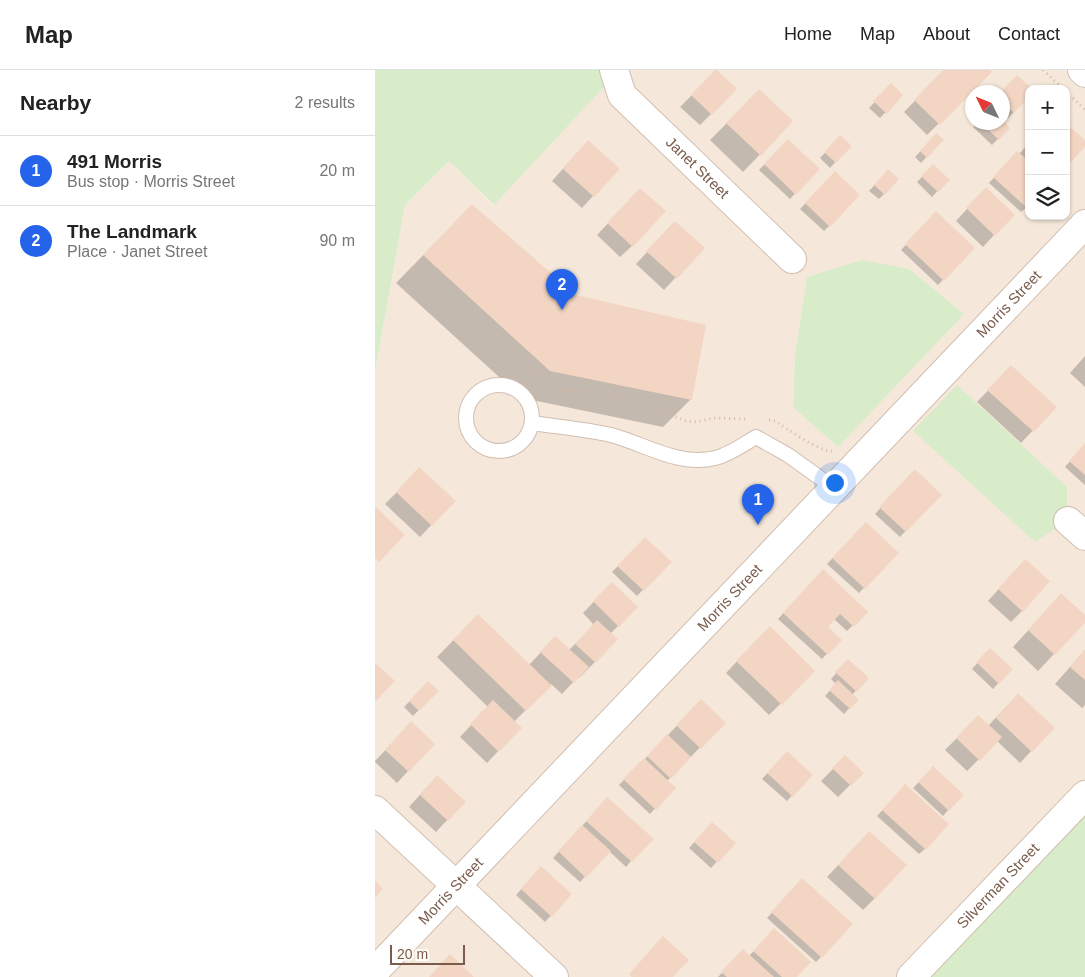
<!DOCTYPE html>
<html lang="en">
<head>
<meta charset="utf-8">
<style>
	:root { --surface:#fff; --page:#f2f2f2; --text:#222; --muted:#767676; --line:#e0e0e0; --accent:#2563eb }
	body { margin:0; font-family:Arial,sans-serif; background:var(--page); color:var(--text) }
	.controls { position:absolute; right:15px; top:15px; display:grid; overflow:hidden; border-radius:10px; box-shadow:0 1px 4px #0004 }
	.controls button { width:45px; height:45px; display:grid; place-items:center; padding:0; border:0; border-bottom:1px solid var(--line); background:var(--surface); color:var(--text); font:25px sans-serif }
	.compass { position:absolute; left:590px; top:15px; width:45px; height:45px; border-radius:50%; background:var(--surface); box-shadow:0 1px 4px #0004; rotate:313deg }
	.scale { position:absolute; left:15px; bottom:12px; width:75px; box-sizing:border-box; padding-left:5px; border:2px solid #7a5c4d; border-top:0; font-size:14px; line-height:18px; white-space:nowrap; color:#7a5c4d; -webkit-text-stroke:4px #fffaf3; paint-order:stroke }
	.you { position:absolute; left:459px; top:412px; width:18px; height:18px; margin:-12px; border:4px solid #fff; border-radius:50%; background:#1a73e8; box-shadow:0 0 0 8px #1a73e833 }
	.badge { display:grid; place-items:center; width:32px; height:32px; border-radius:50%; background:var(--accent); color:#fff; font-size:16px; font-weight:700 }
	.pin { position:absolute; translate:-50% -41px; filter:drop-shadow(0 1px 2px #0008) }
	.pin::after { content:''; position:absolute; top:26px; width:18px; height:15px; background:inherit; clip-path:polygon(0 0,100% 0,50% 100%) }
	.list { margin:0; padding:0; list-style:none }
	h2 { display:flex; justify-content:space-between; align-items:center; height:65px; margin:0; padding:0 20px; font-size:21px }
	h2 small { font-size:16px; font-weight:400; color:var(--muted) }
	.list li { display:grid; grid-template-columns:32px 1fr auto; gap:15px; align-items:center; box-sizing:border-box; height:70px; padding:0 20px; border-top:1px solid var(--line) }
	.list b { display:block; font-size:19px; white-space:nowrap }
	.list p { margin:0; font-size:16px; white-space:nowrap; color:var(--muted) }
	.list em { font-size:16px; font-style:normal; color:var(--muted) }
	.icon { flex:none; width:28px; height:28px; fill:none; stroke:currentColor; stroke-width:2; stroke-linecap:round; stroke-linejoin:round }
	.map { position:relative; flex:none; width:710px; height:907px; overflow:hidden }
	header { display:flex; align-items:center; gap:30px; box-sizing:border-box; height:70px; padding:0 25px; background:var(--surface); border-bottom:1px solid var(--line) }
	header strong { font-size:24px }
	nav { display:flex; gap:28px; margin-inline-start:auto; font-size:18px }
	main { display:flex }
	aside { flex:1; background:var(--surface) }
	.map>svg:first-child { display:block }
	.residential { fill:#f5e8da; fill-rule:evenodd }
	.green { fill:#d8ecc9 }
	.shadow { fill:#0003 }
	.building { fill:#f3d5c3 }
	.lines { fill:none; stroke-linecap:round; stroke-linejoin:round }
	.service-casing { stroke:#d1beb0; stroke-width:16 }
	.minor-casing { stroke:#d1beb0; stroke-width:30 }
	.path { stroke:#d9b8a5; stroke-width:3; stroke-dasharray:1 4; stroke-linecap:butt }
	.service { stroke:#fff; stroke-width:14 }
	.minor { stroke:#fff; stroke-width:28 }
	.labels { text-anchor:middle; stroke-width:4.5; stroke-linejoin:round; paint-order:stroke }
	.street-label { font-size:15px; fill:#7a5c4d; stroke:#fffaf3 }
</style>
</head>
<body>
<header>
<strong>Map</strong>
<nav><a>Home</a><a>Map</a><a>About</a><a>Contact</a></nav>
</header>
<main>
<aside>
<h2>Nearby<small>2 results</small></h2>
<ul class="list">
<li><span class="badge">1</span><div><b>491 Morris</b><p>Bus stop · Morris Street</p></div><em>20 m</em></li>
<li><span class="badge">2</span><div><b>The Landmark</b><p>Place · Janet Street</p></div><em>90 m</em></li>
</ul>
</aside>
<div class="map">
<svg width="710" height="907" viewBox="0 0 710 907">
	<rect width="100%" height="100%" fill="#fdf6ec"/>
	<path class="residential" d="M236,0h474v722l-176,185h-534v-605l30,-167 44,-44 44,44zM654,19h37v127h-37zM598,22h30v30h-30zM432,207l-14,130 2,-53z"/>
	<path class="green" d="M0,0h236l2,7 -119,128 -45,-44 -44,44 -30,167z
		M487,190l47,9 55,45 -126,133 -45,-40 2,-53 12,-77z
		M582,315l110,102v34l-32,21 -122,-111z
		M710,722v185h-176z"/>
	<path class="shadow" d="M570,0h43l3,2 -64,63 -23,-23z
		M341,1l-5,43 -11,11 -20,-18z
		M642,7l12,12 -15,23 -6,6 -5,-6 -1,-20z
		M516,15l11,10 -22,23 -11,-10z
		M368,37l49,14 -49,51 -33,-32z
		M603,52h25l6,6 -17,17 -19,-18z
		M561,65l6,5 -21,23 -6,-6z
		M413,70l30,29 -28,30 -31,-29z
		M460,72l15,4 -20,22 -10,-10z
		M654,73v62l-8,7 -32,-29 23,-25 7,-4z
		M202,83l41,16 -36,39 -30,-27z
		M558,96l15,14 -16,17 -15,-15z
		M460,103l-6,53 -5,5 -24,-22z
		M507,107l2,17 -5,5 -10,-8z
		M600,130l19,35 -11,12 -27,-26z
		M254,131l3,45 -12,11 -23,-22z
		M561,143l37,35 -35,37 -37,-35z
		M70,163l246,166 -28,28 -141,-29 -126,-115z
		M289,164l39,14 -39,42 -28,-26z
		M710,286v31l-15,-14z
		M625,308l55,29 -34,36 -44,-41z
		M710,374v41l-20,-18z
		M45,399l34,32 -34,36 -35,-33z
		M540,401l25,24 -40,42 -25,-23z
		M491,453l31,30 -38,40 -32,-29z
		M270,468l25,24 -33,34 -25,-24z
		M639,502l8,39 -11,11 -23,-21z
		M443,506l48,36 -19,19 -13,-12 -7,8 13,13 -18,19 -44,-40z
		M237,513l25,24 -27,27 -15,28 -16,16 -1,-1 -16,17 -11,-10 -37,38 6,6 -33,35 -27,-26 28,-30 -51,-50 41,-42 51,50 15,-16 25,1 25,-25 -11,-12z
		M670,542l40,5v4l-47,50 -25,-24z
		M383,569l56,32 -45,44 -43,-42z
		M615,579l22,20 -19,20 -21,-20z
		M710,580v55l-3,3 -27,-24z
		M473,590l20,18 -16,17 5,5 -13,14 -19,-18 11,-12 -5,-5z
		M53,612l9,9 -24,25 -9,-9z
		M632,636l46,22 -33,35 -23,-22 -30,30 -22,-21 22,-22 21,-2z
		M315,642l34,11 -57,58 7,7 -24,26 -31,-29 25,-26v1z
		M25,665l33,9 -36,39 -22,-21v-1z
		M470,687l17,16 -24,24 -17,-16z
		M407,688l29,17 -24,26 -25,-22z
		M558,698l29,27 -19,21 -30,-28z
		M51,718l38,14 -28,30 -27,-25z
		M525,721l25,58 -6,5 -42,-38z
		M227,734l29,57 -5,6 -17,-16 -29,31 -27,-24z
		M337,753l22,20 -23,25 -22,-20z
		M483,774l17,54 -12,12 -36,-33z
		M161,803l35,21 -26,28 -29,-27z
		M422,815l24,72 -5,5 -49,-44z
		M399,860l21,47h-77l14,-15 17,-6z"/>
	<path class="building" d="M340,0h2l20,19 -25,26 -21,-20z
		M568,0h47l2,2 -52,53 -26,-25z
		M642,5l15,14h-3v8l-15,16 -11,-11v-10h-2z
		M516,13l12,12 -16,19 -14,-13z
		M384,19l34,32 -32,35 -35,-33z
		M628,50l7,8 -11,12 -19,-18h23z
		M691,53l19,17v7l-19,20z
		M561,63l8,7 -17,18 -7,-7z
		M465,65l12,11 -16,17 -12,-11z
		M413,69l32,30 -24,26 -32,-31z
		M213,70l32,29 -26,28 -31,-28z
		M642,81l12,10v45l-2,2 -34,-31z
		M558,94l17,16 -12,12 -17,-16z
		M513,99l11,10 -14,16 -11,-10z
		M460,101l25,24 -30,32 -25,-24z
		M611,117l29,28 -20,21 -29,-28z
		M265,118l26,23 -33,36 -26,-24z
		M97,134l104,91 130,30 -14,75 -142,-29 -127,-116z
		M561,141l39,37 -31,33 -39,-37z
		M300,151l30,27 -28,31 -31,-28z
		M636,295l46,42 -23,25 -47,-42z
		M710,373v32l-16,-14z
		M44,397l37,34 -24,25 -36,-34z
		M540,399l27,26 -36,37 -27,-25z
		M0,436l30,29 -26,27 -4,-4z
		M491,452l33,31 -34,36 -33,-31z
		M270,467l27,25 -28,29 -27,-25z
		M650,489l25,22 -27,31 -25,-23z
		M448,499l45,43 -14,15 -14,-13 -12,13 14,13 -14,15 -45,-42z
		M237,512l26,25 -19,20 -26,-26z
		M686,523l24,22v8l-30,32 -27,-25z
		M103,544l74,72 -26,25 -73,-71z
		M222,550l21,19 -22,24 -21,-19z
		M395,556l45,45 -33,34 -46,-44z
		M180,566l34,31 -15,16 -34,-31z
		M615,578l23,21 -14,15 -23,-22z
		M710,580v30l-15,-13z
		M473,589l21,19 -12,14 -22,-20z
		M0,593l20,18 -20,21z
		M463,610l21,20 -9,9 -21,-19z
		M53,611l11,10 -20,20 -10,-10z
		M643,623l37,35 -23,24 -36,-34z
		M326,629l25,24 -25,26 -25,-24z
		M118,630l29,28 -23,24 -29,-28z
		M603,645l24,22 -22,24 -24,-23z
		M36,651l24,23 -26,28 -24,-22z
		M292,664l24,23 -20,22 -24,-23z
		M412,681l26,24 -20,22 -26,-24z
		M470,685l19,18 -13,13 -19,-18z
		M269,688l32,30 -20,22 -33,-31z
		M558,696l31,29 -15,16 -31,-29z
		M62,705l29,27 -18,19 -28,-26z
		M530,714l44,40 -23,26 -44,-40z
		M232,727l47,42 -22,23 -46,-41z
		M337,752l24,21 -18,20 -24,-21z
		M207,755l29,26 -25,27 -28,-27z
		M494,761l38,34 -32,34 -37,-34z
		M166,796l31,28 -20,23 -31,-28z
		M427,808l51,46 -31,34 -51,-46z
		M0,811l8,8 -8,9z
		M399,858l37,34 -14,15h-15l-29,-26z
		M288,866l26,24 -16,17h-41l-3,-3z
		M368,879l31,28h-47l-6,-5z
		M75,884l24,23h-45z"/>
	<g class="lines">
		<g class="service-casing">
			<path id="service" d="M91 348a33 33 0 1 1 66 0a33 33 0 1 1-66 0Z
				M157,353c26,4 53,6 79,12 34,9 68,32 104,23 14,-3 29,-14 41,-21l32,18 46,33"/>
		</g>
		<g class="minor-casing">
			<g id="minor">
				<path id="s1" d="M239,0l8,25 170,164"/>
				<path d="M707,0l3,3"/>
				<path d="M693,451l17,15"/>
				<path d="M0,740l179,167"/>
				<path id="s2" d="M0,901l710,-747"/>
				<path id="s3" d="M536,907l174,-182"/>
			</g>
		</g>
		<path class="path" d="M668,0l16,15
			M698,28l12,12
			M153,298l23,21 56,4 26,7 53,21 12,1 14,-4 36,1
			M394,350l6,1c11,7 45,31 57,30"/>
		<use href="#service" class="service"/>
		<use href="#minor" class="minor"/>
	</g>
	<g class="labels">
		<g class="street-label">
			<text dy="5" stroke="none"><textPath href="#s1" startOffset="131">Janet Street</textPath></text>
			<text dy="5" stroke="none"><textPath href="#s2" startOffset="920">Morris Street</textPath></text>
			<text dy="5" stroke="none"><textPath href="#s2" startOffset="515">Morris Street</textPath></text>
			<text dy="5" stroke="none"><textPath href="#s3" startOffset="126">Silverman Street</textPath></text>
			<text dy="5" stroke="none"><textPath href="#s2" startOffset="110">Morris Street</textPath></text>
		</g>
	</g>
</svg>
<div class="controls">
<button>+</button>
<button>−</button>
<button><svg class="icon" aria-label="layers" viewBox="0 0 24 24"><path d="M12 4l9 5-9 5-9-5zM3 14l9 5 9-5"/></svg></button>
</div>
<svg class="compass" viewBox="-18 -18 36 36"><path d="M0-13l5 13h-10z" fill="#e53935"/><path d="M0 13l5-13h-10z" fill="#767676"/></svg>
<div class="scale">20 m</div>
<div class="you"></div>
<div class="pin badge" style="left:383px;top:455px">1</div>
<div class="pin badge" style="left:187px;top:240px">2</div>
</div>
</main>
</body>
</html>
